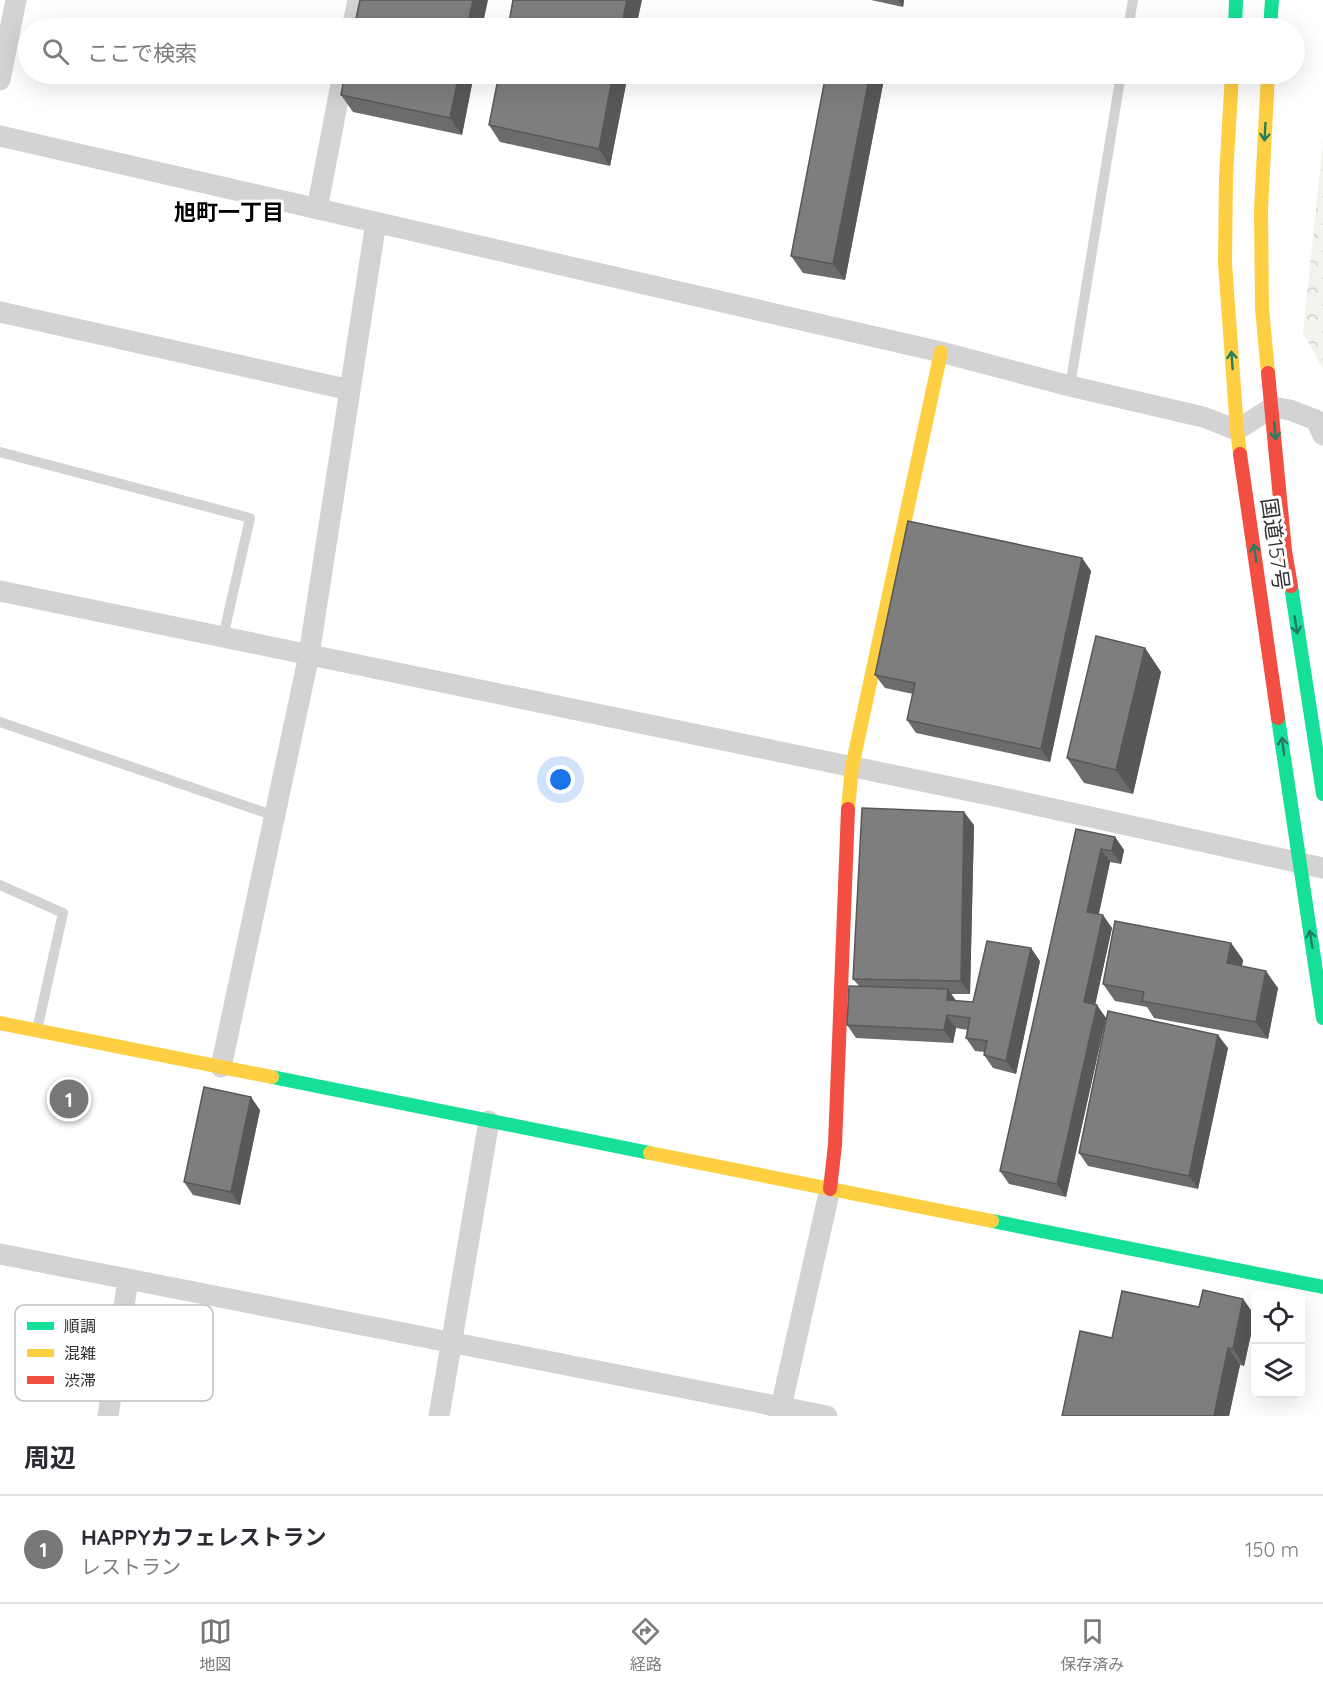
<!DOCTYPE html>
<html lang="ja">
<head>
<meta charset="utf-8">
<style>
	:root { --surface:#fff; --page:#f7f7f7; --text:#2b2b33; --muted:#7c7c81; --line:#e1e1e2; --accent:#777 }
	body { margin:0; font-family:Quicksand,"Noto Sans JP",sans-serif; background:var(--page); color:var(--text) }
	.controls { position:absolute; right:18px; bottom:18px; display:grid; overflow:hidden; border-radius:9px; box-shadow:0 6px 24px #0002 }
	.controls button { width:54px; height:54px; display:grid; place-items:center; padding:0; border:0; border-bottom:2px solid var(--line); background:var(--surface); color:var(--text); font:30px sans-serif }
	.you { position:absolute; left:561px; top:780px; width:21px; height:21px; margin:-15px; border:4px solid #fff; border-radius:50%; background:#1a73e8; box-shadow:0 0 0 9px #1a73e833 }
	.badge { display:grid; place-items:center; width:39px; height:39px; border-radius:50%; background:var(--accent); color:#fff; font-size:20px; font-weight:700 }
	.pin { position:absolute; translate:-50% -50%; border:3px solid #fff; box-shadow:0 2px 6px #0006 }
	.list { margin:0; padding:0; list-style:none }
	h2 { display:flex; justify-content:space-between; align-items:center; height:78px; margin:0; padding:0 24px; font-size:26px }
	h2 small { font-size:20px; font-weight:400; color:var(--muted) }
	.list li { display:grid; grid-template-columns:39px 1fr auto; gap:18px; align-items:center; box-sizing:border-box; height:108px; padding:0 24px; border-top:2px solid var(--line) }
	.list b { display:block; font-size:22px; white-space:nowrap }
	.list p { margin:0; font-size:20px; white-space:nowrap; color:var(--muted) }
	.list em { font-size:20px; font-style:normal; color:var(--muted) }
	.icon { flex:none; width:33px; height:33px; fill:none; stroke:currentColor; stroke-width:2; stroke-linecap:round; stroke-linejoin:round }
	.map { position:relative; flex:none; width:1323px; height:1416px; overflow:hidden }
	.search { position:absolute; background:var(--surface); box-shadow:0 6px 24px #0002; left:18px; right:18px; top:18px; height:66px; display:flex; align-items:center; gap:15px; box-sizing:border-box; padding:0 21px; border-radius:33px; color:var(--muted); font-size:22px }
	.sheet { height:186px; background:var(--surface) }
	nav { display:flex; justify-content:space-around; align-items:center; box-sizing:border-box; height:84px; border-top:2px solid var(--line); background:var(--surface); font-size:16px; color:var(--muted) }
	nav a { display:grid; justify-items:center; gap:3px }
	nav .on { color:var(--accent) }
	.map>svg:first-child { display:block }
	.forest { fill:url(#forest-crowns) }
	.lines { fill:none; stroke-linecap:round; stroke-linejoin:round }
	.lane { stroke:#d3d3d3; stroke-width:10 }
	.street { stroke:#d3d3d3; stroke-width:21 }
	.fast { stroke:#16e098; stroke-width:14 }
	.slow { stroke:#ffcf43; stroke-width:14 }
	.jam { stroke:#f24e42; stroke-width:14 }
	.wall { fill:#6c6c6c }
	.shaded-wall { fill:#585858 }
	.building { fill:#7e7e7e; stroke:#585858; stroke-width:1.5 }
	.oneway { stroke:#237e5e }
	.labels { text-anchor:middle; stroke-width:6; stroke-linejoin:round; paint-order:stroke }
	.street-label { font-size:21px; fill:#2e2e2e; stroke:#fff }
	.neighbourhood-label { font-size:22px; font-weight:bold; fill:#000; stroke:#fff }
	.key { fill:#fff; stroke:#c0c0c0; stroke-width:1.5 }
	.key-label { font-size:16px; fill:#2e2e2e }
</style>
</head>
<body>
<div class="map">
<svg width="1323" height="1416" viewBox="0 0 1323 1416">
	<defs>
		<pattern id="forest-crowns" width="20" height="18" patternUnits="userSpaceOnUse" patternTransform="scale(1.5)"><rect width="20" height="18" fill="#f0f4ec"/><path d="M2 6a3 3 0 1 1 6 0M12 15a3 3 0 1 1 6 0" fill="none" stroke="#ced2cb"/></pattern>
	</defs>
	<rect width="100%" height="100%" fill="#fff"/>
	<path class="forest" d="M1323,142v227l-20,-36z"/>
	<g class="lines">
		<path class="lane" d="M1128,28l5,-28
			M1070,386l51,-312
			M0,452l250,66 -27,119
			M0,722l275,94
			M0,885l63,28 -26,117"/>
		<path class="street" d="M352,28l6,-28
			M0,80l16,-80
			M0,136l941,216 129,34 133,31 34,13 36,-23 17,3 26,10 7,15
			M317,209l26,-135
			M0,312l350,78
			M0,591l1004,207 319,70
			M221,1067l88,-412 67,-433
			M0,1254l827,162
			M108,1416l20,-137
			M439,1416l50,-295
			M779,1416l51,-227"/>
		<path class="fast" d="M1235,28l1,-28
			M1270,28l2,-28
			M1291,586l32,208
			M1278,718l45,300
			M272,1077l378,76
			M992,1221l331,66"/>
		<path class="slow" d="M1232,74l-6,103 -1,86 12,167 3,24
			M1268,74l-7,135 1,99 6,65
			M848,809l4,-42 89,-415
			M0,1023l272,54
			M650,1153l342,68"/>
		<path class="jam" d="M1268,373l17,178 6,35
			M1240,454l38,264
			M830,1189l5,-44 13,-336"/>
	</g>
	<path class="wall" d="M871,0h33l-1,7z
		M345,74h129l-12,61 -109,-23 -12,-17z
		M628,74l-18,92 -110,-24 -11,-17z
		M826,74h59l-40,206 -42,-7 -12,-17z
		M1082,558l9,13 -41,191 -134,-29 -9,-13 6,-26 -28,-6 -10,-13z
		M1145,648l16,24 -28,122 -49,-11 -17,-25z
		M974,825l-4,169h-19l5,7 17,1 67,-41 -24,113 -23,-6 -9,-13v-3l-9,-1 -9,-13 2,-8 -12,-2 -3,15 -97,-5 -9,-13 12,-39 -6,-7z
		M1076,829l39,8 9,13 -3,14 -11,-2 -11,52 13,14 -17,76 11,14 -40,179 -57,-13 -9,-13z
		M1231,943l12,17 -1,6 36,22 -10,51 -114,-21 -7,-11 -32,-6 -12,-17z
		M1228,1048l-30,141 -110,-23 -9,-13z
		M260,1110l-20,95 -47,-10 -9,-13z
		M1243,1299l12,17 -11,50 -4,-1 -11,51h-167l137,-109z"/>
	<path class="shaded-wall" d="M473,0h15l-6,28h-15z
		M627,0h15l-6,28h-15z
		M898,0h6l-1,7z
		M459,74h15l-12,61 -12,-17z
		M613,74h15l-18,92 -11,-17z
		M870,74h15l-40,206 -12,-16z
		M1082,558l9,13 -41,191 -9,-13z
		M1145,648l16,24 -28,122 -17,-24z
		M964,812l10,13 -4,169 -9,-13z
		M1115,837l9,13 -3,14 -9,-13z
		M1101,849l9,13 -14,63 -9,-13z
		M1103,915l9,13 -19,87 -9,-13z
		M1231,943l12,17 -4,20 -12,-17z
		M1031,948l9,13 -24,113 -10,-13z
		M1266,971l12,17 -10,51 -12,-17z
		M948,989l9,13 -10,-2z
		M1097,1005l9,13 -40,179 -9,-13z
		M947,1015l9,13 -3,15 -9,-13z
		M1218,1035l10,13 -30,141 -9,-13z
		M251,1097l9,13 -20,95 -9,-13z
		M1243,1299l12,17 -11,50 -11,-17z
		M1228,1348l12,17 -11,51h-15z"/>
	<path class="building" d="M360,0h113l-6,28h-113z
		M513,0h114l-6,28h-113z
		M345,74h114l-9,44 -109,-23z
		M499,74h114l-14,75 -110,-24z
		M826,74h44l-37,190 -42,-8z
		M908,521l174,37 -41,191 -134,-29 8,-37 -40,-8z
		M1096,636l49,12 -29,122 -49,-12z
		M862,808l102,4 -3,169 -108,-2z
		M1076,829l39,8 -3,14 -11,-2 -14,63 16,3 -19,87 13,3 -40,179 -57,-13z
		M1115,921l116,22 -4,20 39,8 -10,51 -114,-21 2,-9 -41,-8z
		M987,941l44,7 -25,113 -22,-6 3,-14 -21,-3 4,-20 -23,-3 -3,15 -97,-5 2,-39 99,3 -1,11 26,2z
		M1108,1011l110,24 -29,141 -110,-23z
		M204,1087l47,10 -20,95 -47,-10z
		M1203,1290l40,9 -10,50 -5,-1 -14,68h-152l18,-85 32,7 10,-47 77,16z"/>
	<defs><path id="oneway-shaft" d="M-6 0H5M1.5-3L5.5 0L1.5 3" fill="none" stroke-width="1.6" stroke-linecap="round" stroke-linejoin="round" transform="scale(1.5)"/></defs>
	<g class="oneway">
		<use href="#oneway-shaft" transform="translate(1265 132) rotate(93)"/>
		<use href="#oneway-shaft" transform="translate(1232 360) rotate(-94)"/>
		<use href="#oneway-shaft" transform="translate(1275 431) rotate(85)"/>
		<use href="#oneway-shaft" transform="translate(1255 553) rotate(-98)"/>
		<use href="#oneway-shaft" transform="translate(1296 625) rotate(81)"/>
		<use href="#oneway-shaft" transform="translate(1283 746) rotate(-98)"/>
		<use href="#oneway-shaft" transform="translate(1311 939) rotate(-99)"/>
	</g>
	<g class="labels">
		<g class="street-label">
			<text transform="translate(1275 544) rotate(82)" y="7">国道157号</text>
		</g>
		<g class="neighbourhood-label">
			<text x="229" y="220">旭町一丁目</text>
		</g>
	</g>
	<rect x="15" y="1305" width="198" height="96" rx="9" class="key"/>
	<rect x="27" y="1322" width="27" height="8" fill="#16e098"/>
	<rect x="27" y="1349" width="27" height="8" fill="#ffcf43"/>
	<rect x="27" y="1376" width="27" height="8" fill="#f24e42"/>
	<g class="key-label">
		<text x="64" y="1332">順調</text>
		<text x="64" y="1359">混雑</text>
		<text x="64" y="1386">渋滞</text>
	</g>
</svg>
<div class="controls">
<button><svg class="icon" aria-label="locate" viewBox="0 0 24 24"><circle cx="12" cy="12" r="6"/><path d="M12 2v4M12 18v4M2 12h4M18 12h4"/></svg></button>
<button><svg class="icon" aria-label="layers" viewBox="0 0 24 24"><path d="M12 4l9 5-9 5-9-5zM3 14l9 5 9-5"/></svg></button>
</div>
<div class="you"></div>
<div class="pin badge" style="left:69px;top:1099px">1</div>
<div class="search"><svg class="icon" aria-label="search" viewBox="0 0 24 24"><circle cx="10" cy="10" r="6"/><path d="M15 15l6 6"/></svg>ここで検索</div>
</div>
<section class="sheet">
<h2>周辺<small></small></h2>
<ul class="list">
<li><span class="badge">1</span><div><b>HAPPYカフェレストラン</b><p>レストラン</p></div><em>150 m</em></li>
</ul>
</section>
<nav>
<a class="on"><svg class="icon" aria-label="map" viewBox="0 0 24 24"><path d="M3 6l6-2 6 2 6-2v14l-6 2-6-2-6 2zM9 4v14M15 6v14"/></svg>地図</a>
<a><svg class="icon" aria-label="directions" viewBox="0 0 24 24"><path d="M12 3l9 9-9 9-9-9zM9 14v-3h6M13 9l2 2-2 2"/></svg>経路</a>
<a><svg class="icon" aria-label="saved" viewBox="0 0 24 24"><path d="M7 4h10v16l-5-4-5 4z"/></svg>保存済み</a>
</nav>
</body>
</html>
